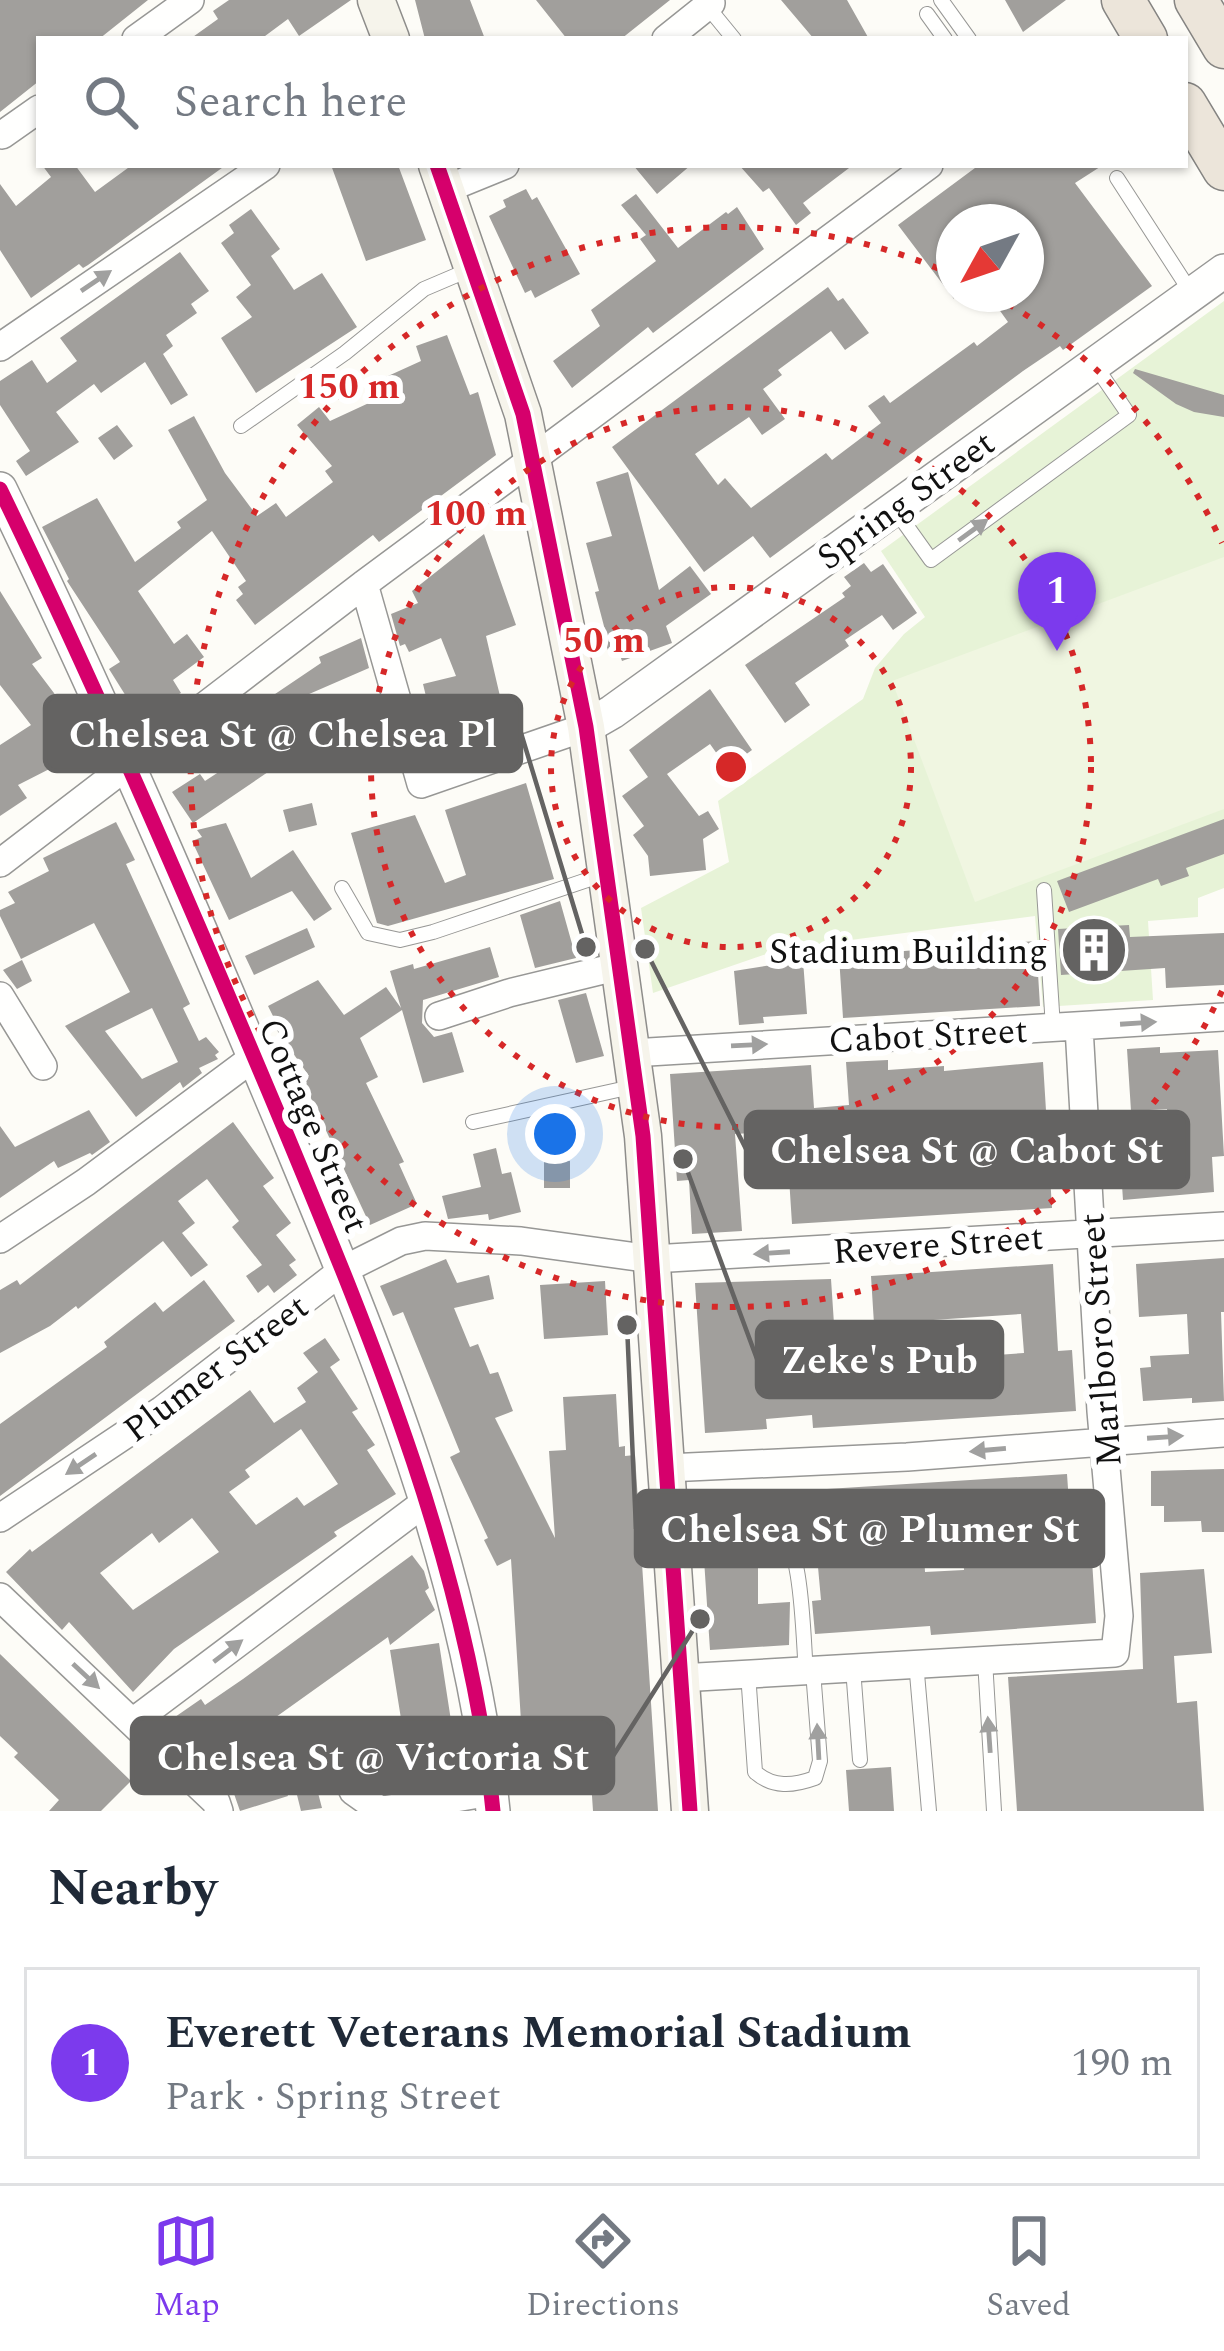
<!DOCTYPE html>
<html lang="en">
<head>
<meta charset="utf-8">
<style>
	:root { --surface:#fff; --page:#f6f6f7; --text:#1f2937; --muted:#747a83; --line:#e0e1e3; --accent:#7c3aed }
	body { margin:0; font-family:Spectral,serif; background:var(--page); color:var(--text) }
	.compass { position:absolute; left:936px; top:204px; width:108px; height:108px; border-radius:50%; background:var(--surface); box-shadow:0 3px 9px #0004; rotate:230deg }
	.you { position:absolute; left:555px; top:1134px; width:42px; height:42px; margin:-30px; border:9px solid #fff; border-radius:50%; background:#1a73e8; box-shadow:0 0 0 18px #1a73e833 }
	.badge { display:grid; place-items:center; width:78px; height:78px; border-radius:50%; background:var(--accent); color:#fff; font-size:39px; font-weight:700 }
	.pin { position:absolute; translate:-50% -99px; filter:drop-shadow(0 3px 6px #0008) }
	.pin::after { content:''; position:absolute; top:63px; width:42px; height:36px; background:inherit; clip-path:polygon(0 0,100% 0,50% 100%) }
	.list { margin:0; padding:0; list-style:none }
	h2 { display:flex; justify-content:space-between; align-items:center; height:156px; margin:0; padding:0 48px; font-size:51px }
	h2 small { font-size:39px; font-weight:400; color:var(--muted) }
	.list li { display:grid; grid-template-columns:78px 1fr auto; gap:36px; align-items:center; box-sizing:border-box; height:192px; margin:0 24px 24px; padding:0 24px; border:3px solid var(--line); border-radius:0px }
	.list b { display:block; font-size:45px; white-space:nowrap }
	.list p { margin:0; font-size:39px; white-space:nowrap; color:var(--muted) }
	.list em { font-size:39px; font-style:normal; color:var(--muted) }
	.icon { flex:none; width:66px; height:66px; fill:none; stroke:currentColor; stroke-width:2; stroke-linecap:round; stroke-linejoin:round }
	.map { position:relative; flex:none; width:1224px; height:1811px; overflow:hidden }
	.search { position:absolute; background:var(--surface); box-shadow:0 3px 9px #0004; left:36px; right:36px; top:36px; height:132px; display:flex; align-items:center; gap:30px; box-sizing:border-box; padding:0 42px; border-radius:0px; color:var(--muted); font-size:45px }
	.sheet { height:372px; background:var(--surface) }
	nav { display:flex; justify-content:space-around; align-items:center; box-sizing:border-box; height:168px; border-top:3px solid var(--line); background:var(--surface); font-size:33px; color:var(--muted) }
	nav a { display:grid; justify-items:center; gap:6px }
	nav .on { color:var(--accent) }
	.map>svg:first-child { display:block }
	.green { fill:#e7f3d7 }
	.pitch { fill:#f0f6e1 }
	.building { fill:#a19f9c; fill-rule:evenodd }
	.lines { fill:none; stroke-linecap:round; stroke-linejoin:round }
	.service-casing { stroke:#979795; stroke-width:16 }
	.minor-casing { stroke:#979795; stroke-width:30 }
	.tertiary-casing { stroke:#979795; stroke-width:36 }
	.secondary-casing { stroke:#8e8d8b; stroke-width:39 }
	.trunk-casing { stroke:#858482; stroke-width:45 }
	.service { stroke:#fffffe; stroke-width:14 }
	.minor { stroke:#fffffe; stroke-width:27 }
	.tertiary { stroke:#fffffe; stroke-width:33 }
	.secondary { stroke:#f6f4eb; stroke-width:36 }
	.trunk { stroke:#ece5da; stroke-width:42 }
	.cycleway-casing { stroke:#fff; stroke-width:22 }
	.cycleway { stroke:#d6006c; stroke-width:15 }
	.oneway { fill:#a0a09f }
	.ring { fill:none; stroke:#d62828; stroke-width:6; stroke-dasharray:6 12 }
	.labels { text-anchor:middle; stroke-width:12; stroke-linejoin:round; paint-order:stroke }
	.street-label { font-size:36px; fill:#111; stroke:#fff }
	.poi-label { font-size:36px; fill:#111; stroke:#fff; text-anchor:end }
	.centre { fill:#d62828; stroke:#fff; stroke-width:6 }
	.ring-label { font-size:36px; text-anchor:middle; font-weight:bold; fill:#d62828; stroke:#fff; stroke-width:12; stroke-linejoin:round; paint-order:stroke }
	.leader { fill:none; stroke:#646362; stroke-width:4.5 }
	.callout-dot { fill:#646362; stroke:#fff; stroke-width:4.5 }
	.callout { fill:#646362; stroke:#646362; stroke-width:4.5 }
	.callout-label { font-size:39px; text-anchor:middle; font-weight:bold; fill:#fff }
</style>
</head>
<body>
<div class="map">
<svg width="1224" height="1811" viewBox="0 0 1224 1811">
	<rect width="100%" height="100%" fill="#fdfcf7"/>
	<path class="green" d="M1224,301v587l-26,10v19l-50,4 5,79 -110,7 -8,-91 -254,33 -128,44 -12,-85 88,-46 -11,-61 145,-102 12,-31 29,-34 21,-17 -44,-66z"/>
	<path class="pitch" d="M1224,557v252l-249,93 -83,-221z"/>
	<path class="building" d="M0,0h148l-49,39h-60v42l-39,31z
		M229,0h122l-52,36 -11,-17 -27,20h-71l28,-20 -5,-8z
		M415,0h55l15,39h-60z
		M536,0h134l-49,39h-54z
		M781,0h66l22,39h-55z
		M1005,0h61l-43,32z
		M42,165h33l20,27 37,-27h94l-138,100 -5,3 -4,-4 -48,34 -31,-48v-66l16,22 35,-29z
		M331,165h67l28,75 -60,21z
		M633,165h58l-34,29z
		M739,165h114l-50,38 8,10 -15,12 -27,-37 -6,4z
		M979,165h124l-28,18 77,103 -89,64 -3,-4 -37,25 -253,187 -17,-22 -49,36 -92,-125 216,-160 10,14 5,-3 26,35 -24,17 -14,-19 -53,39 4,5 -19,14 22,30 -23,16 -13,-18 -54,37 23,31 7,-7 26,30 75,-55 6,7 49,-37 -13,-17 16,-11 6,8 84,-61 3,4 31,-24 -20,-28h38v-72h-72v77l-56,-74z
		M526,189l6,11 5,-3 43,77 -45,24 -4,-8 -6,3 -36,-77 17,-9 -3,-7z
		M636,194l42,54 48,-36 2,2 9,-7 27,42 -111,84 -5,-6 -76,61 -19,-27 47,-35 -9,-16 65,-49 -16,-22 6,-4 -25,-30z
		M251,209l29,40 -9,7 23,34 28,-17 35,54 -101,66 -35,-55 31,-21 -16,-20 15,-12 -30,-42 13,-10 -5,-8z
		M180,252l29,39 -18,13 6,9 -31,22 7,11 -10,8 25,41 -17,10 -26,-43 -44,31 -7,-9 -38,28 23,30 -53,34 -10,-15 14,-10 -30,-46v-24l32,-21 15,23 30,-22 -17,-23z
		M447,335l23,60 8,-3 18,63 -117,87 -6,-7 -118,90 -19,-25 7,-6 -5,-7 8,-6 -34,-50 -74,60 36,53 13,-10 17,23 -31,23 8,13 -42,24 -30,-48 11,-7 -53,-81 2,-2 -27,-52 55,-29 38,64 46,-34 -4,-6 30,-22 -39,-70 26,-14 31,57 32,43 19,-13 10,14 47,-35 -8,-11 7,-5 -35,-41 22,-18 11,14 54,-25 -7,-15 44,-20 -5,-15z
		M1135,369l89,26v22l-30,-5 -18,-8 -43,-31z
		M117,425l16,21 -19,14 -16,-22z
		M628,472l31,118 31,-24 21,28 -45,32 6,17 -50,18 -4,-11 -9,3 -8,-22 4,-1 -10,-38 4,-1 -13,-48 26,-7 -16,-54z
		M484,534l32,91 -30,11 23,99 -76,26 -3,-12 8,-3 -15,-62 33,-8 -15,-38 -32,14 -4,-8 -5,2 -9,-32 27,-11 -6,-12z
		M864,563l7,9 12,-8 34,49 -24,17 -11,-15 -37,25 4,6 -54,37 15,22 -25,18 -40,-58 100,-68 -3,-4 9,-7 -7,-9z
		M0,591l42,67 -10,6 25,33 -12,9 24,53 -51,26 9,13 -27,18v-71l31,-20 -31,-40z
		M361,638l8,30 -69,30 10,27 -25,18 8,12 -100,68 -21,-31 28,-18 5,7 38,-25 -18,-28 96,-65 -2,-6z
		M710,689l42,61 -25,18 -17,-24 -43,30 32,42 9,-5 11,18 -16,10 3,31 -56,6 -2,-20 -15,-21 11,-9 -22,-30 26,-19 -19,-27z
		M377,695l14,50 -19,8 -6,-15 -27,11 -16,-42z
		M526,783l28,96 -166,47 -11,-3 -26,-90 64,-18 30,68 21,-8 -21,-65z
		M312,803l5,22 -28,7 -6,-22z
		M1224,819v35l-38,14 3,8 -28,10 -3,-7 -89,33 -12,-31z
		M116,822l19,38 -9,4 64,140 -7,4 16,33 7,-4 13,15 -4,3 3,4 -19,9 3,5 -19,15 -3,-6 -44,35 -71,-91 65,-34 -36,-69 -73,36 -21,-43v-6l15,-7 -7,-11 41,-21 -6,-13zM152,1008l26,54 -36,17 -37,-48z
		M226,823l25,55 42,-28 39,59 -18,12 -22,-30 -63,29 -37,-79 10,-4 -5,-7z
		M560,901l16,57 -41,10 -15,-53z
		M1129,925l1,12 94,-4v52l-58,3 -1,-20 -104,7 -3,-46z
		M307,928l8,19 -61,28 -9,-19z
		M1036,941l4,65 -197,12 -4,-62z
		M490,947l9,30 -76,23 -1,23 12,14 18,-5 12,40 -41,11 -21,-73 -42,28 18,39 -12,6 38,79 -5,2 18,40 -47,21 -68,-146 7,-3 -35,-50 3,-2 -9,-18 50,-26 26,35 42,-28 15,21 -11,-37 23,-7 1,5z
		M22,960l10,21 -15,8 -14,-19z
		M803,960l4,54 -44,3 1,6 -25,2 -5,-54z
		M586,993l18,63 -28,7 -18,-63z
		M1160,1047v6l58,-3 6,106 -12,1 2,35 -91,8 -3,-44 50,-3 -3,-44 -36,2 -4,-62z
		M888,1060v10l56,-4v5l99,-9 9,146 -260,16 -6,-93 -51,3 7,97 -50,3 -3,-54 -12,1 -7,-107 141,-9 3,43 35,-3 -3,-43zM967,1115l3,36 -76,5 -3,-36z
		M89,1110l21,32 -18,13 -2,-2 -32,15 -4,-7 -54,37v-72l15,21z
		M233,1122l41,56 -11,8 28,37 -15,12 20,25 -7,5 8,10 -23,18 -6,-8 -10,8 -12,-17 16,-11 -30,-38 7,-6 -32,-42 -29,22 17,22 -13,10 26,32 -17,12 -28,-36 -85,68 -2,-3 -26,20 -50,27v-63l17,-10 3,5z
		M496,1148l6,26 9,-2 10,40 -32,8 -1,-6 -40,5 -6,-23 39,-9 -8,-33z
		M570,1161v27h-26v-26z
		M1224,1258v54h-3l3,89 -32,2v-5l-49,3 -3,-33 11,-1 -1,-11 39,-2 -2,-40 -48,3 -3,-53z
		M446,1259l11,24 32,-8 5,24 -40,9 16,39 8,-3 12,30 8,-2 15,39 -18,7 60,120 -6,-87 17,-1 -3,-53 53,-3 3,53 6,-1v10l10,-1 23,356h-65l-3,-45 -72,5 -2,-32 6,-1 -11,-179 -14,7 -13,-26 4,-2 -38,-81 10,-5 -57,-140 -10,4 -13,-30z
		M1053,1264l5,87 14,-1 4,61 -263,17 -1,-13 -46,4 1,10 -62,4 -10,-150 136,-4 3,45 -71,5 4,68 44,-4 -2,-22 26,-2 -2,-35 48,-4 2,33 141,-10 -3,-39 -147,10 -3,-48z
		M204,1280l31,41 -235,175v-72l107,-77 -3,-5 51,-40 8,10z
		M605,1281l3,54 -64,4 -4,-54z
		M325,1338l15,22 -10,7 28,42 -6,3 23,33 -8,5 29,44 -62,38 3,4 -163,113 -41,43 -64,-70 -7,8 -56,-58 24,-23 2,3 218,-162 24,33 32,-21 -9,-14 21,-16 -15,-19zM301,1429l37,55 -34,22 -7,-9 -41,28 -27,-33 21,-15 -5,-7zM192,1518l27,34 -86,58 -33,-37 52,-40 7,10z
		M1224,1469v63h-22l-1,-11 -37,1v-16h-13v-35z
		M1067,1474l6,87 19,-1 4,63 -165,12 -1,-9 -115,8 -3,-33 9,-1 -10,-110zM962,1529l2,41 -39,2 -2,-41z
		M758,1540v64l32,-2 -1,43 -79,5 -7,-106z
		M412,1555l12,16 5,17 -4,3 10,19 -45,35 -2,-8 -126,90 13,21 -3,2 16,46 -48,15 -8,-23 -29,-43 -6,4 -22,-32 26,-18 4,6 38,-26z
		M1204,1569l8,84 -38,3 3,47 20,-2 7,110h-187l-9,-134 135,-8 -3,-96z
		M439,1643l21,136 -48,8 -6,-35 -10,2 -5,-28 11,-1 -12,-75z
		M0,1654l131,127 -30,30h-52l10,-11 -45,-43 4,-4 -18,-17z
		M891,1767l3,44h-45l-3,-41z
		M317,1789l5,19 -21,3 -4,-16z"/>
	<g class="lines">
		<g class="service-casing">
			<path id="service" d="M941,0l28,39
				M707,6l27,33
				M927,14l18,25
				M1117,178l75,116
				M241,426l104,-73 79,-64 47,-20
				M896,511l35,49 198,-145 -35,-51
				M342,888l26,45 32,7 33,-8 169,-57
				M1044,890l9,137
				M473,1122l163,-36
				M719,1519c16,0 44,-4 57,4 27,15 27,118 30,149
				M985,1660l9,151
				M916,1662l13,149
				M853,1668l7,92
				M748,1673l7,99c18,16 38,14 60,6l5,-17 -7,-90"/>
		</g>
		<g class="minor-casing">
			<path id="minor" d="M136,39l54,-39
				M666,39l45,-36
				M2,135l37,-26
				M446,189l59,-24
				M0,347l266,-182
				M364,584l57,200 165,-57
				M0,863l364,-279 565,-419
				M0,996l43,70
				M439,1016l70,-23 111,-27
				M632,1053l592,-36
				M0,1239l86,-57 168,-125
				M667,1468l240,-11 317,-24
				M0,1518l162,-108 181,-140 58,-29 24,-5 96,5 131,18 572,-33
				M0,1597l216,205 3,9
				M680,1678l435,-25 4,-37 -18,-205 -22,-384
				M134,1721l294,-221
				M337,1743l16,48 24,17
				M377,1811l114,-19"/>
		</g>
		<g class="tertiary-casing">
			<path id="tertiary" d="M0,489c99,204 189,413 277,622 94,226 191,455 216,700
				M586,727l26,-15 612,-441"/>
		</g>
		<g class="secondary-casing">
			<path id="secondary" d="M376,0l15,39
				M437,165l86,249 63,313 57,409 47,675"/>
		</g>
		<g class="trunk-casing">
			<path id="trunk" d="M1123,0l23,39
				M1196,0l28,47
				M1185,104l39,65"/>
		</g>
		<use href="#service" class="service"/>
		<use href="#minor" class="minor"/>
		<use href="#tertiary" class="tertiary"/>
		<use href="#secondary" class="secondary"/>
		<use href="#trunk" class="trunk"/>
		<g class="cycleway-casing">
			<path id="cycleway" d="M437,165l86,249 63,313 57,409 47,675
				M0,489c99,204 189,413 277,622 94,226 191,455 216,700"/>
		</g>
		<use href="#cycleway" class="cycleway"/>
	</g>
	<defs><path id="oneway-solid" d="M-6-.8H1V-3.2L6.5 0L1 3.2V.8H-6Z" transform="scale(3)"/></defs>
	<g class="oneway">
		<use href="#oneway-solid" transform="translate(96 281) rotate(-34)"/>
		<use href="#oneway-solid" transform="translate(973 530) rotate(-36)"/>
		<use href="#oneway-solid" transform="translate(1138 1023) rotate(-4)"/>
		<use href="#oneway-solid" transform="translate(749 1045) rotate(-3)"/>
		<use href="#oneway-solid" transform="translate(772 1253) rotate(176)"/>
		<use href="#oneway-solid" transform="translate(1165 1437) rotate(-4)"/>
		<use href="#oneway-solid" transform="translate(988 1450) rotate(175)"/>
		<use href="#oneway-solid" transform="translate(81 1464) rotate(146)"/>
		<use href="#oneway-solid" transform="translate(228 1651) rotate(-37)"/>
		<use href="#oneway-solid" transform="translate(86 1676) rotate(43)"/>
		<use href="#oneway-solid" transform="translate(989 1735) rotate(-94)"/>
		<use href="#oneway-solid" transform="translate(818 1742) rotate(-93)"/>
	</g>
	<g class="ring">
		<circle cx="731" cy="767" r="180"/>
		<circle cx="731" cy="767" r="360"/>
		<path d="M1222 991A540 540 0 1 1 951 274M993 295A540 540 0 0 1 1222 543"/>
	</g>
	<defs>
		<g id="building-disc" transform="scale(3.45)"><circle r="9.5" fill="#646362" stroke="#fff"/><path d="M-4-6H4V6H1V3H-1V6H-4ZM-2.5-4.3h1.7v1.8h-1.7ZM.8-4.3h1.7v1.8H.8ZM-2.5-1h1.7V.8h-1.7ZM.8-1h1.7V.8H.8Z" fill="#fff"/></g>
	</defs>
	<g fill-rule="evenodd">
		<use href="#building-disc" x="1094" y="950"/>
	</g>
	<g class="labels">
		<g class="street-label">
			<text transform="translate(905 499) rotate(-36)" y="13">Spring Street</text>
			<text transform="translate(928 1034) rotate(-3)" y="13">Cabot Street</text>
			<text transform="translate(315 1125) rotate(67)" y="13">Cottage Street</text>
			<text transform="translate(938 1243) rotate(-4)" y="13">Revere Street</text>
			<text transform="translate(1099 1340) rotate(-94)" y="13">Marlboro Street</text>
			<text transform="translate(215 1367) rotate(-37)" y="13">Plumer Street</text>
		</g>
		<g class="poi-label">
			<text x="1048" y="963">Stadium Building</text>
		</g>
	</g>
	<circle cx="731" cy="767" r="18" class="centre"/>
	<g class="ring-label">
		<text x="349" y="398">150 m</text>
		<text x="476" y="525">100 m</text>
		<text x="604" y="652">50 m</text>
	</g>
	<path class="leader" d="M586 947L521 733M645 949L746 1149M683 1159L757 1359M627 1325L636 1529M700 1619L613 1756"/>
	<g class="callout-dot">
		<circle cx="586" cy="947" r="12"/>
		<circle cx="645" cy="949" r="12"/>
		<circle cx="683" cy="1159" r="12"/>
		<circle cx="627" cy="1325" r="12"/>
		<circle cx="700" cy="1619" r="12"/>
	</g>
	<g class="callout">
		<rect x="45" y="696" width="476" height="75" rx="12"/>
		<rect x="746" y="1112" width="442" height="75" rx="12"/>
		<rect x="757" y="1322" width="245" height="75" rx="12"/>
		<rect x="636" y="1491" width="467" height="75" rx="12"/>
		<rect x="132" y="1718" width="481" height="75" rx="12"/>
	</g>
	<g class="callout-label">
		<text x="283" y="747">Chelsea St @ Chelsea Pl</text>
		<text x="967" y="1163">Chelsea St @ Cabot St</text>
		<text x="879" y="1373">Zeke's Pub</text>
		<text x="870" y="1542">Chelsea St @ Plumer St</text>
		<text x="373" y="1770">Chelsea St @ Victoria St</text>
	</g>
</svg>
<svg class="compass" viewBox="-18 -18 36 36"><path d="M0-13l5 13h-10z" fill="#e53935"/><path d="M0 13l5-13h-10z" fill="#747a83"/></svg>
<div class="you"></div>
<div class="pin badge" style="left:1057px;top:651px">1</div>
<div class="search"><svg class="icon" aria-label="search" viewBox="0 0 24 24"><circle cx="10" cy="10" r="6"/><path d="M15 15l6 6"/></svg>Search here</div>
</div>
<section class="sheet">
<h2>Nearby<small></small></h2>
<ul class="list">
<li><span class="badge">1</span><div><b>Everett Veterans Memorial Stadium</b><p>Park · Spring Street</p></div><em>190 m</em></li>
</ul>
</section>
<nav>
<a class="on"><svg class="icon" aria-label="map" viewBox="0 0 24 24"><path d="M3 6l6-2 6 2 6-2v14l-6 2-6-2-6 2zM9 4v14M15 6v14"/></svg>Map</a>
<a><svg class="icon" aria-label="directions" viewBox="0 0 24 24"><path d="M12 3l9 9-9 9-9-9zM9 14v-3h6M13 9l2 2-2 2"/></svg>Directions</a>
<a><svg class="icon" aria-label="saved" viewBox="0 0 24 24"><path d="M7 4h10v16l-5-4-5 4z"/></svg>Saved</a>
</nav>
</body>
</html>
